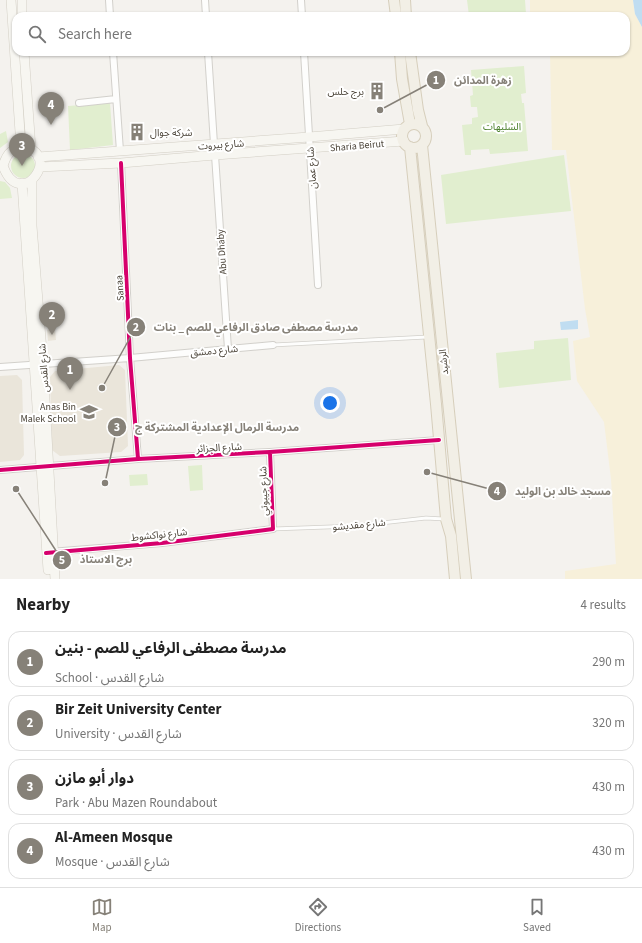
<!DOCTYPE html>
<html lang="en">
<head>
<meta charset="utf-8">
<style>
	:root { --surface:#fff; --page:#f2f2f2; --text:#222; --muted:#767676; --line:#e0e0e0; --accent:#868178 }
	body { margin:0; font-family:"Source Sans 3","Noto Sans Arabic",sans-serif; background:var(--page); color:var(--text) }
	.you { position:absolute; left:330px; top:403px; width:14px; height:14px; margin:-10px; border:3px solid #fff; border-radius:50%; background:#1a73e8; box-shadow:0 0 0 6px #1a73e833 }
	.badge { display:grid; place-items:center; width:26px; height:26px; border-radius:50%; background:var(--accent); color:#fff; font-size:13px; font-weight:700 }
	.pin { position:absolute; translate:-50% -33px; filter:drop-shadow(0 1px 2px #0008) }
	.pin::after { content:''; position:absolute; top:21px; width:14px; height:12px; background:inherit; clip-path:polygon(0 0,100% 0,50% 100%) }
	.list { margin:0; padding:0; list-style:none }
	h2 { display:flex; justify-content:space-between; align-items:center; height:52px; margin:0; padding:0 16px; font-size:17px }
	h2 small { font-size:13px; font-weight:400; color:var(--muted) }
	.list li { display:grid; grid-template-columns:26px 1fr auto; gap:12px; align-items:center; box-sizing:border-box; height:56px; margin:0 8px 8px; padding:0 8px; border:1px solid var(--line); border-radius:12px }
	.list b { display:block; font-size:15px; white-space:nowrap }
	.list p { margin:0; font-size:13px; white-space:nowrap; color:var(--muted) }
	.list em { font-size:13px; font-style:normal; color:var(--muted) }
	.icon { flex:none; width:22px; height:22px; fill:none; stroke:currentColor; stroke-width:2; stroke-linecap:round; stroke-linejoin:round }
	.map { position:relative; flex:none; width:642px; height:579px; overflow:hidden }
	.search { position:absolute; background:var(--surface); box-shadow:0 1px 3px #0004; left:12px; right:12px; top:12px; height:44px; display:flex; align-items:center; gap:10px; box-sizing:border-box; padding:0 14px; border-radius:12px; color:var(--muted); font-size:15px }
	.sheet { height:308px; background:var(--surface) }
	nav { display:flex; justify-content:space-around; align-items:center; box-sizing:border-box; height:56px; border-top:1px solid var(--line); background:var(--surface); font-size:11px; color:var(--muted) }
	nav a { display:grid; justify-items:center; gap:2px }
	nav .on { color:var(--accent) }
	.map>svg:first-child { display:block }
	.education { fill:#eae5da }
	.green { fill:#e1eecf }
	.sand { fill:#f7f0da }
	.water { fill:#c0ddf1 }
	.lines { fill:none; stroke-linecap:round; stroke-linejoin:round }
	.lane-casing { stroke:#d2d0cb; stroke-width:4.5 }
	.street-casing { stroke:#d2d0cb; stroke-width:8 }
	.secondary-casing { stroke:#d3cfc5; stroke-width:10 }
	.primary-casing { stroke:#d6cebb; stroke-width:12 }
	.lane { stroke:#fdfdfc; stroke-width:3 }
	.street { stroke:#fdfdfc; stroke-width:6 }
	.secondary { stroke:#f7f6f1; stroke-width:9 }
	.primary { stroke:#f2efe6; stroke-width:10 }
	.cycleway-casing { stroke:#fff; stroke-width:6 }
	.cycleway { stroke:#d6006c; stroke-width:4 }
	.labels { text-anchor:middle; stroke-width:4; stroke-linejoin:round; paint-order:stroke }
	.poi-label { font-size:10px; fill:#4b4439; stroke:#fff; text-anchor:end }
	.park-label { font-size:10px; fill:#4a7f2a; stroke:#fff }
	.street-label { font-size:10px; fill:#4b4439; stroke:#fff }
	.leader { fill:none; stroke:#868178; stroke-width:1.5 }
	.callout-dot { fill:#868178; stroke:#fff; stroke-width:1.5 }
	.mark-label { font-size:12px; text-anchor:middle; font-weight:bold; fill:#fff }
	.callout-label { font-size:11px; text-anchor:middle; font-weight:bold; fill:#868178; stroke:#fff; stroke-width:4; stroke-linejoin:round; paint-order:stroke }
</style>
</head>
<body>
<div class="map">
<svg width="642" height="579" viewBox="0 0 642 579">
	<rect width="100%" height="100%" fill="#f4f2ee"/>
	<path class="education" d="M55,329l1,11 -8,1 -1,-11z
		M119,365l6,5 3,76 -7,6 -61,4 -8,-6 -2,-73 5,-6z
		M17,375l5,5 2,75 -4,5 -20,2v-86z"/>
	<path class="green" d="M467,0h58l1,14 -26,2h-31z
		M524,66l2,27 -5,1 1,9h2l4,48 -38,3 -1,-5 -18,1v5h-6l-3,-30 10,-1v-6l6,-1 -1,-10h-6l-1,-11 3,-1 -2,-25z
		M110,103l3,42 -43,5 -2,-44z
		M6,131l2,11 -8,6v-14z
		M11 166a12 12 0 1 1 24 0a12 12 0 1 1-24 0Z
		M564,155l7,56 -125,13 -5,-49z
		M0,181l5,1 5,6 2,10 -12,1z
		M568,338l3,42 -72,8 -3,-35 38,-4v-8z
		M202,465l1,25 -13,1 -2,-25z
		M147,474l1,11 -18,1 -1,-11z"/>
	<path class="sand" d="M530,0h103l2,14 7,13v552h-77v-8l51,-7 -5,-85 -7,-57 -27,-41 -4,-40 17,-4 -5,-28 -19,-159h-14l-2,-98h76v-36h-96z"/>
	<path class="water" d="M633,0h9v27l-7,-13z
		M578,320v9l-17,1 -1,-8z"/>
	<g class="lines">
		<g class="lane-casing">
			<path id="lane" d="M273,345l154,-8
				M273,529l82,-3 71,-8 18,1"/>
		</g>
		<g class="street-casing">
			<path id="street" d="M109,0l1,16
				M205,0l1,16
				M301,0l1,16
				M113,52l7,99
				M208,52l6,92
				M304,52l14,233
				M79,103l37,-4
				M215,155l13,194
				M121,163l9,195 8,101
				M0,367l130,-9 143,-13
				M0,470l138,-11 132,-7 169,-12
				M50,552l112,-9 111,-14 -3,-77"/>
		</g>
		<g class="secondary-casing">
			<path id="secondary" d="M11,0l10,147
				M22,0v16
				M24,52l7,97
				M21,147c44,4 0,67 -18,19 3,-10 6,-16 18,-19z
				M38,157l271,-20 95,-8
				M40,167l81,-4 94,-8 189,-14
				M32,180v46l11,138 12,215
				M22,183l26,387"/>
		</g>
		<g class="primary-casing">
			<path id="primary" d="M394,0l2,16
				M405,0l1,16
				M400,52l2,27 8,45
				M410,52l8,58 4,16
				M402 136a12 12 0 1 1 24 0a12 12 0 1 1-24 0Z
				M422,145l44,434
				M410,147l26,257 10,115 5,17 4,43"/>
		</g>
		<use href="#lane" class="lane"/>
		<use href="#street" class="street"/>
		<use href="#secondary" class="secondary"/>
		<use href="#primary" class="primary"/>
		<g class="cycleway-casing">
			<path id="cycleway" d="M121,163l9,195 8,101
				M0,470l138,-11 132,-7 169,-12
				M46,553l116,-10 111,-14 -3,-77"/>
		</g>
		<use href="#cycleway" class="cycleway"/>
	</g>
	<defs>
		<g id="building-bare" transform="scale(1.38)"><path d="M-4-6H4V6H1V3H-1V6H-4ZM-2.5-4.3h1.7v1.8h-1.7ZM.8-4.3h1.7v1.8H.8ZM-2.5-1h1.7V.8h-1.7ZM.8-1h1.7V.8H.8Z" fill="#868178" stroke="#fff" stroke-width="2.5" paint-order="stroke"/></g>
		<g id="school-bare" transform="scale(1.38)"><path d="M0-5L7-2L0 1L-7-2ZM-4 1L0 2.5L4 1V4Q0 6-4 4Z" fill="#868178" stroke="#fff" stroke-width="2.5" paint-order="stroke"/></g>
	</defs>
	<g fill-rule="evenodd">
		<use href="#building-bare" x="377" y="91"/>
		<use href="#building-bare" x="137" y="132"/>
		<use href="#school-bare" x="89" y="412"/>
	</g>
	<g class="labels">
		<g class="poi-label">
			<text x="364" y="95">برج حلس</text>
			<text x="150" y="136" text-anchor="start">شركة جوال</text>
			<text x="76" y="410">Anas Bin<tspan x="76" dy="12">Malek School</tspan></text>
		</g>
		<g class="park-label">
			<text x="502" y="130">الشليهات</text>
		</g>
		<g class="street-label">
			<text transform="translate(221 144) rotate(-4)" y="4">شارع بيروت</text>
			<text transform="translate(357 145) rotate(-5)" y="4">Sharia Beirut</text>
			<text transform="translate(311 168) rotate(-94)" y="4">شارع عمان</text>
			<text transform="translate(221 252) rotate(-94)" y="4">Abu Dhaby</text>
			<text transform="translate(119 288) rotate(-93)" y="4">Sanaa</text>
			<text transform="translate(214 350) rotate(-5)" y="4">شارع دمشق</text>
			<text transform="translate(443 362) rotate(-96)" y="4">الرشيد</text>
			<text transform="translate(43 368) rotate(-94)" y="4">شارع القدس</text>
			<text transform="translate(219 447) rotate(-3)" y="4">شارع الجزائر</text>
			<text transform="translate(263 491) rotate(-92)" y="4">شارع جيبوتي</text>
			<text transform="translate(359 524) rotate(-5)" y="4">شارع مقديشو</text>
			<text transform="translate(159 534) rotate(-6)" y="4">شارع نواكشوط</text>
		</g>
	</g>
	<path class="leader" d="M380 110L436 80M102 388L136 327M105 483L117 427M427 472L497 491M16 489L62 560"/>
	<g class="callout-dot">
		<circle cx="380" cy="110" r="4"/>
		<circle cx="102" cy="388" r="4"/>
		<circle cx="105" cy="483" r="4"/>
		<circle cx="427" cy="472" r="4"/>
		<circle cx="16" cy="489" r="4"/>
		<circle cx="436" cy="80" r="10"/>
		<circle cx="136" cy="327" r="10"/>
		<circle cx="117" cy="427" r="10"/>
		<circle cx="497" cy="491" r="10"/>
		<circle cx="62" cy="560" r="10"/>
	</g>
	<g class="mark-label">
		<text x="436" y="84">1</text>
		<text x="136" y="331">2</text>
		<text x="117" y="431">3</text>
		<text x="497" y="495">4</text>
		<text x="62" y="564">5</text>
	</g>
	<g class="callout-label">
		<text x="483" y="84">زهرة المدائن</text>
		<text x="256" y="331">مدرسة مصطفى صادق الرفاعي للصم _ بنات</text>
		<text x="217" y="431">مدرسة الرمال الإعدادية المشتركة ج</text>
		<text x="563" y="495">مسجد خالد بن الوليد</text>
		<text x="106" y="563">برج الاستاذ</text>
	</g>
</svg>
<div class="you"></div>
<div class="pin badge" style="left:70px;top:390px">1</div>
<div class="pin badge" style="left:52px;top:335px">2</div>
<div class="pin badge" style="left:22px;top:166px">3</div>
<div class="pin badge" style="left:51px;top:125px">4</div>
<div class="search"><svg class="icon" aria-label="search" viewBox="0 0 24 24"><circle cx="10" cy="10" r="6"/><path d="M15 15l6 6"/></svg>Search here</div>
</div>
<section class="sheet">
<h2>Nearby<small>4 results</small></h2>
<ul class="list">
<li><span class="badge">1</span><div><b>مدرسة مصطفى الرفاعي للصم - بنين</b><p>School · شارع القدس</p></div><em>290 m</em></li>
<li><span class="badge">2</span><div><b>Bir Zeit University Center</b><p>University · شارع القدس</p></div><em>320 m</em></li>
<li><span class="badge">3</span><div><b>دوار أبو مازن</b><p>Park · Abu Mazen Roundabout</p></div><em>430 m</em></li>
<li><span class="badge">4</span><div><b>Al-Ameen Mosque</b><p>Mosque · شارع القدس</p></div><em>430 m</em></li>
</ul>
</section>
<nav>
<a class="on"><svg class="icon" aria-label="map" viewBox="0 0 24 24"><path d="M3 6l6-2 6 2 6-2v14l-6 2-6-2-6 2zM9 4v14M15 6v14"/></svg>Map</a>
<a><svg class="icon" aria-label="directions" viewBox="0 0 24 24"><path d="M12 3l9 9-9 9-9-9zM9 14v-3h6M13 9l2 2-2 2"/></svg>Directions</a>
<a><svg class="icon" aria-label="saved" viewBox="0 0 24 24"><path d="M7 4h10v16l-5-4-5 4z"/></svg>Saved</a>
</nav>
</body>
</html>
